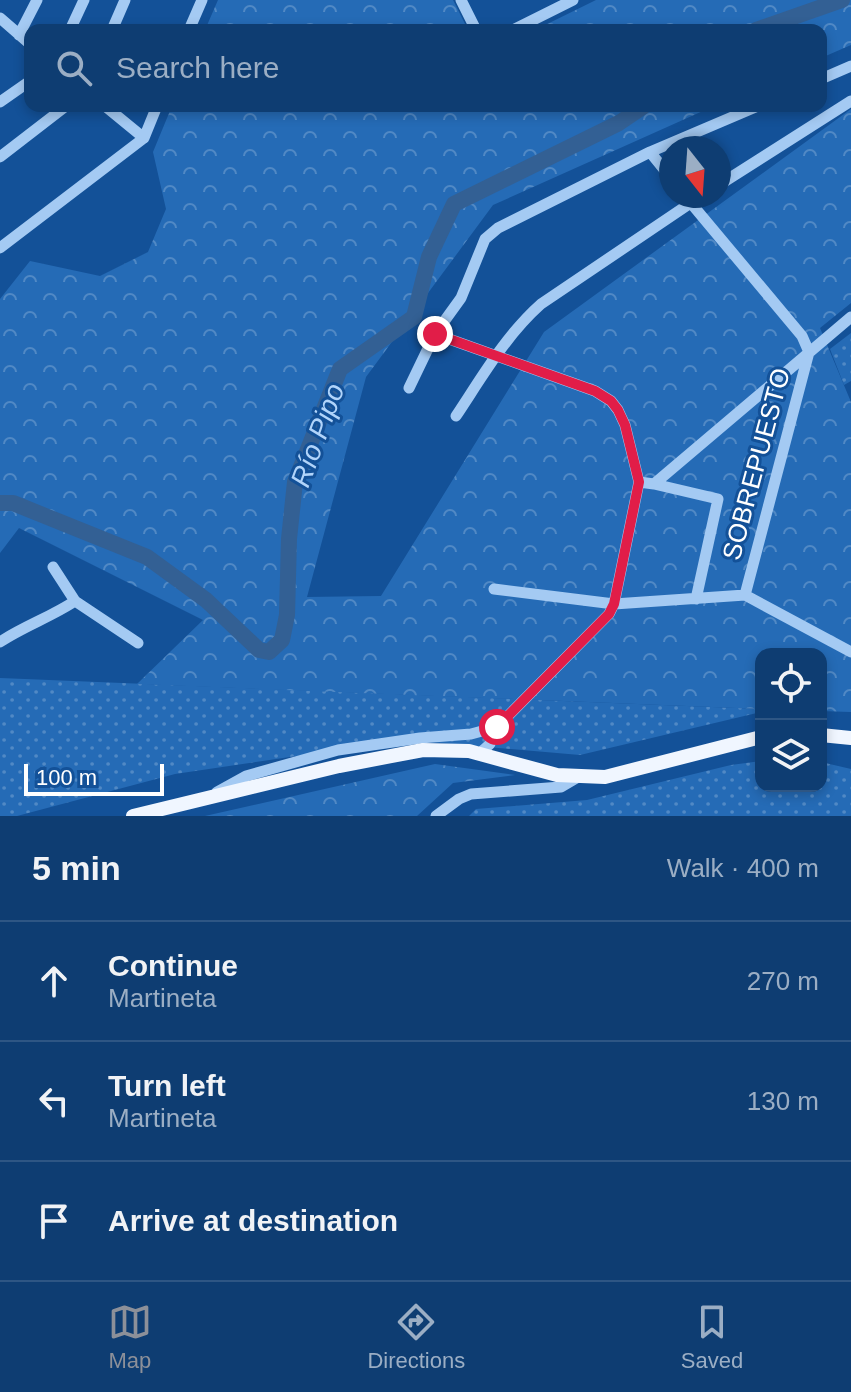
<!DOCTYPE html>
<html lang="en">
<head>
<meta charset="utf-8">
<style>
	:root { --surface:#0e3d72; --page:#1c487a; --text:#f1f3f6; --muted:#9baec4; --line:#2e5684; --accent:#8c9099 }
	body { margin:0; font-family:Arial,sans-serif; background:var(--page); color:var(--text) }
	.controls { position:absolute; right:24px; bottom:24px; display:grid; overflow:hidden; border-radius:16px; box-shadow:0 4px 12px #0003 }
	.controls button { width:72px; height:72px; display:grid; place-items:center; padding:0; border:0; border-bottom:2px solid var(--line); background:var(--surface); color:var(--text); font:40px sans-serif }
	.compass { position:absolute; left:659px; top:136px; width:72px; height:72px; border-radius:50%; background:var(--surface); box-shadow:0 4px 12px #0003; rotate:163deg }
	.scale { position:absolute; left:24px; bottom:20px; width:140px; box-sizing:border-box; padding-left:8px; border:4px solid #fff; border-top:0; font-size:22px; line-height:28px; white-space:nowrap; color:#fff; -webkit-text-stroke:6px #135198; paint-order:stroke }
	.stop { position:absolute; width:24px; height:24px; margin:-18px; border:6px solid #e11d48; border-radius:50%; background:#fff }
	.stop.end { background:#e11d48; border-color:#fff; box-shadow:0 2px 8px #0008 }
	.list { margin:0; padding:0; list-style:none }
	h2 { display:flex; justify-content:space-between; align-items:center; height:104px; margin:0; padding:0 32px; font-size:34px }
	h2 small { font-size:26px; font-weight:400; color:var(--muted) }
	.list li { display:grid; grid-template-columns:52px 1fr auto; gap:24px; align-items:center; box-sizing:border-box; height:120px; padding:0 32px; border-top:2px solid var(--line) }
	.list b { display:block; font-size:30px; white-space:nowrap }
	.list p { margin:0; font-size:26px; white-space:nowrap; color:var(--muted) }
	.list em { font-size:26px; font-style:normal; color:var(--muted) }
	.icon { flex:none; width:44px; height:44px; fill:none; stroke:currentColor; stroke-width:2; stroke-linecap:round; stroke-linejoin:round }
	.map { position:relative; flex:none; width:851px; height:816px; overflow:hidden }
	.search { position:absolute; background:var(--surface); box-shadow:0 4px 12px #0003; left:24px; right:24px; top:24px; height:88px; display:flex; align-items:center; gap:20px; box-sizing:border-box; padding:0 28px; border-radius:16px; color:var(--muted); font-size:30px }
	.sheet { height:464px; background:var(--surface) }
	nav { display:flex; justify-content:space-around; align-items:center; box-sizing:border-box; height:112px; border-top:2px solid var(--line); background:var(--surface); font-size:22px; color:var(--muted) }
	nav a { display:grid; justify-items:center; gap:4px }
	nav .on { color:var(--accent) }
	.map>svg:first-child { display:block }
	.grass { fill:url(#grass-dots) }
	.forest { fill:url(#forest-crowns) }
	.lines { fill:none; stroke-linecap:round; stroke-linejoin:round }
	.river { stroke:#336094; stroke-width:16 }
	.minor { stroke:#a4caf3; stroke-width:11 }
	.major { stroke:#f0f6ff; stroke-width:14 }
	.route { stroke:#e11d48; stroke-width:10 }
	.labels { text-anchor:middle; stroke-width:6; stroke-linejoin:round; paint-order:stroke }
	.street-label { font-size:26px; fill:#fff; stroke:#135198 }
	.water-label { font-size:28px; font-style:italic; fill:#b1d4fa; stroke:#135198 }
</style>
</head>
<body>
<div class="map">
<svg width="851" height="816" viewBox="0 0 851 816">
	<defs>
		<pattern id="grass-dots" width="8" height="8" patternUnits="userSpaceOnUse" patternTransform="scale(2)"><rect width="8" height="8" fill="#256bb6"/><path d="M2 2h.1M6 6h.1" fill="none" stroke="#5189c5" stroke-width="1.8" stroke-linecap="round"/></pattern>
		<pattern id="forest-crowns" width="20" height="18" patternUnits="userSpaceOnUse" patternTransform="scale(2)"><rect width="20" height="18" fill="#256bb6"/><path d="M2 6a3 3 0 1 1 6 0M12 15a3 3 0 1 1 6 0" fill="none" stroke="#5189c5"/></pattern>
	</defs>
	<rect width="100%" height="100%" fill="#135198"/>
	<path class="grass" d="M851,333v48l-7,4 -14,-36z
		M0,678l761,31v3l-181,43 -174,-15 -231,34 -158,42h-17z
		M761,761v25h60v-24l30,7v47h-382l7,-7 111,-9 144,-35z"/>
	<path class="forest" d="M218,0h235l15,30h-263z
		M596,0h255v45l-30,13v-28h-286z
		M172,106h542l-221,99 -127,172 -59,220 74,-1 163,-264 307,-223v194l-31,25 31,74v310l-30,-1v-57h-60v55l-624,-25 66,-64 -184,-92 -19,25v-254l30,-38 70,15 48,-24 18,-43 -13,-57z
		M435,764l80,11 -62,8 -36,33h-212z"/>
	<g class="lines">
		<path class="river" d="M756,30l86,-30
			M0,503h13l134,54 59,43 53,50 10,2 13,-12 5,-25 2,-76 6,-57 45,-113 74,-52 15,-60 25,-53 165,-81 25,-17"/>
		<path class="minor" d="M461,0l15,30
			M0,18l30,26
			M70,30l14,-30
			M112,30l13,-30
			M189,30l13,-30
			M513,30l60,-30
			M19,35l18,-35
			M821,79l30,-13
			M0,102l30,-21
			M105,106l39,32
			M650,152l21,26
			M0,157l66,-51
			M719,185l132,-84
			M685,196l117,140 7,16 -64,243
			M0,248l144,-110 13,-32
			M409,388l26,-54 26,-36 24,-59 13,-11 152,-76 108,-46
			M456,416c26,-39 50,-81 85,-112l160,-108
			M639,482l15,2 197,-167
			M654,484l64,15 -22,100
			M53,567l22,34
			M494,589l120,15 131,-9 106,57
			M0,642c24,-16 51,-25 75,-41l63,42
			M480,753l10,-9
			M217,792l29,-16 92,-26 82,-12 51,-4 26,-7 112,-113 5,-10 25,-122 -14,-57 -7,-15 -7,-9 -16,-10 -160,-57
			M436,816l23,-17 12,-5 90,-7 17,-10"/>
		<path class="major" d="M821,735l30,3
			M133,816l206,-50 84,-16 46,1 88,24 48,2 156,-40"/>
	</g>
	<g class="lines">
		<path class="route" d="M435,334l160,57 16,10 7,9 7,15 14,57 -25,122 -5,10 -112,113"/>
	</g>
	<g class="labels">
		<g class="street-label">
			<text transform="translate(756 464) rotate(-75)" y="9">SOBREPUESTO</text>
		</g>
		<g class="water-label">
			<text transform="translate(317 435) rotate(-70)" y="10">Río Pipo</text>
		</g>
	</g>
</svg>
<div class="controls">
<button><svg class="icon" aria-label="locate" viewBox="0 0 24 24"><circle cx="12" cy="12" r="6"/><path d="M12 2v4M12 18v4M2 12h4M18 12h4"/></svg></button>
<button><svg class="icon" aria-label="layers" viewBox="0 0 24 24"><path d="M12 4l9 5-9 5-9-5zM3 14l9 5 9-5"/></svg></button>
</div>
<svg class="compass" viewBox="-18 -18 36 36"><path d="M0-13l5 13h-10z" fill="#e53935"/><path d="M0 13l5-13h-10z" fill="#9baec4"/></svg>
<div class="scale">100 m</div>
<div class="stop" style="left:497px;top:727px"></div>
<div class="stop end" style="left:435px;top:334px"></div>
<div class="search"><svg class="icon" aria-label="search" viewBox="0 0 24 24"><circle cx="10" cy="10" r="6"/><path d="M15 15l6 6"/></svg>Search here</div>
</div>
<section class="sheet">
<h2>5 min<small>Walk · 400 m</small></h2>
<ul class="list">
<li><svg class="icon" aria-label="ahead" viewBox="0 0 24 24"><path d="M12 20V5M6 11l6-6 6 6"/></svg><div><b>Continue</b><p>Martineta</p></div><em>270 m</em></li>
<li><svg class="icon" aria-label="left" viewBox="0 0 24 24"><path d="M17 20v-9H6M10 6l-5 5 5 5"/></svg><div><b>Turn left</b><p>Martineta</p></div><em>130 m</em></li>
<li><svg class="icon" aria-label="arrive" viewBox="0 0 24 24"><path d="M6 21V4h12l-3 4 3 4H6"/></svg><div><b>Arrive at destination</b></div></li>
</ul>
</section>
<nav>
<a class="on"><svg class="icon" aria-label="map" viewBox="0 0 24 24"><path d="M3 6l6-2 6 2 6-2v14l-6 2-6-2-6 2zM9 4v14M15 6v14"/></svg>Map</a>
<a><svg class="icon" aria-label="directions" viewBox="0 0 24 24"><path d="M12 3l9 9-9 9-9-9zM9 14v-3h6M13 9l2 2-2 2"/></svg>Directions</a>
<a><svg class="icon" aria-label="saved" viewBox="0 0 24 24"><path d="M7 4h10v16l-5-4-5 4z"/></svg>Saved</a>
</nav>
</body>
</html>
